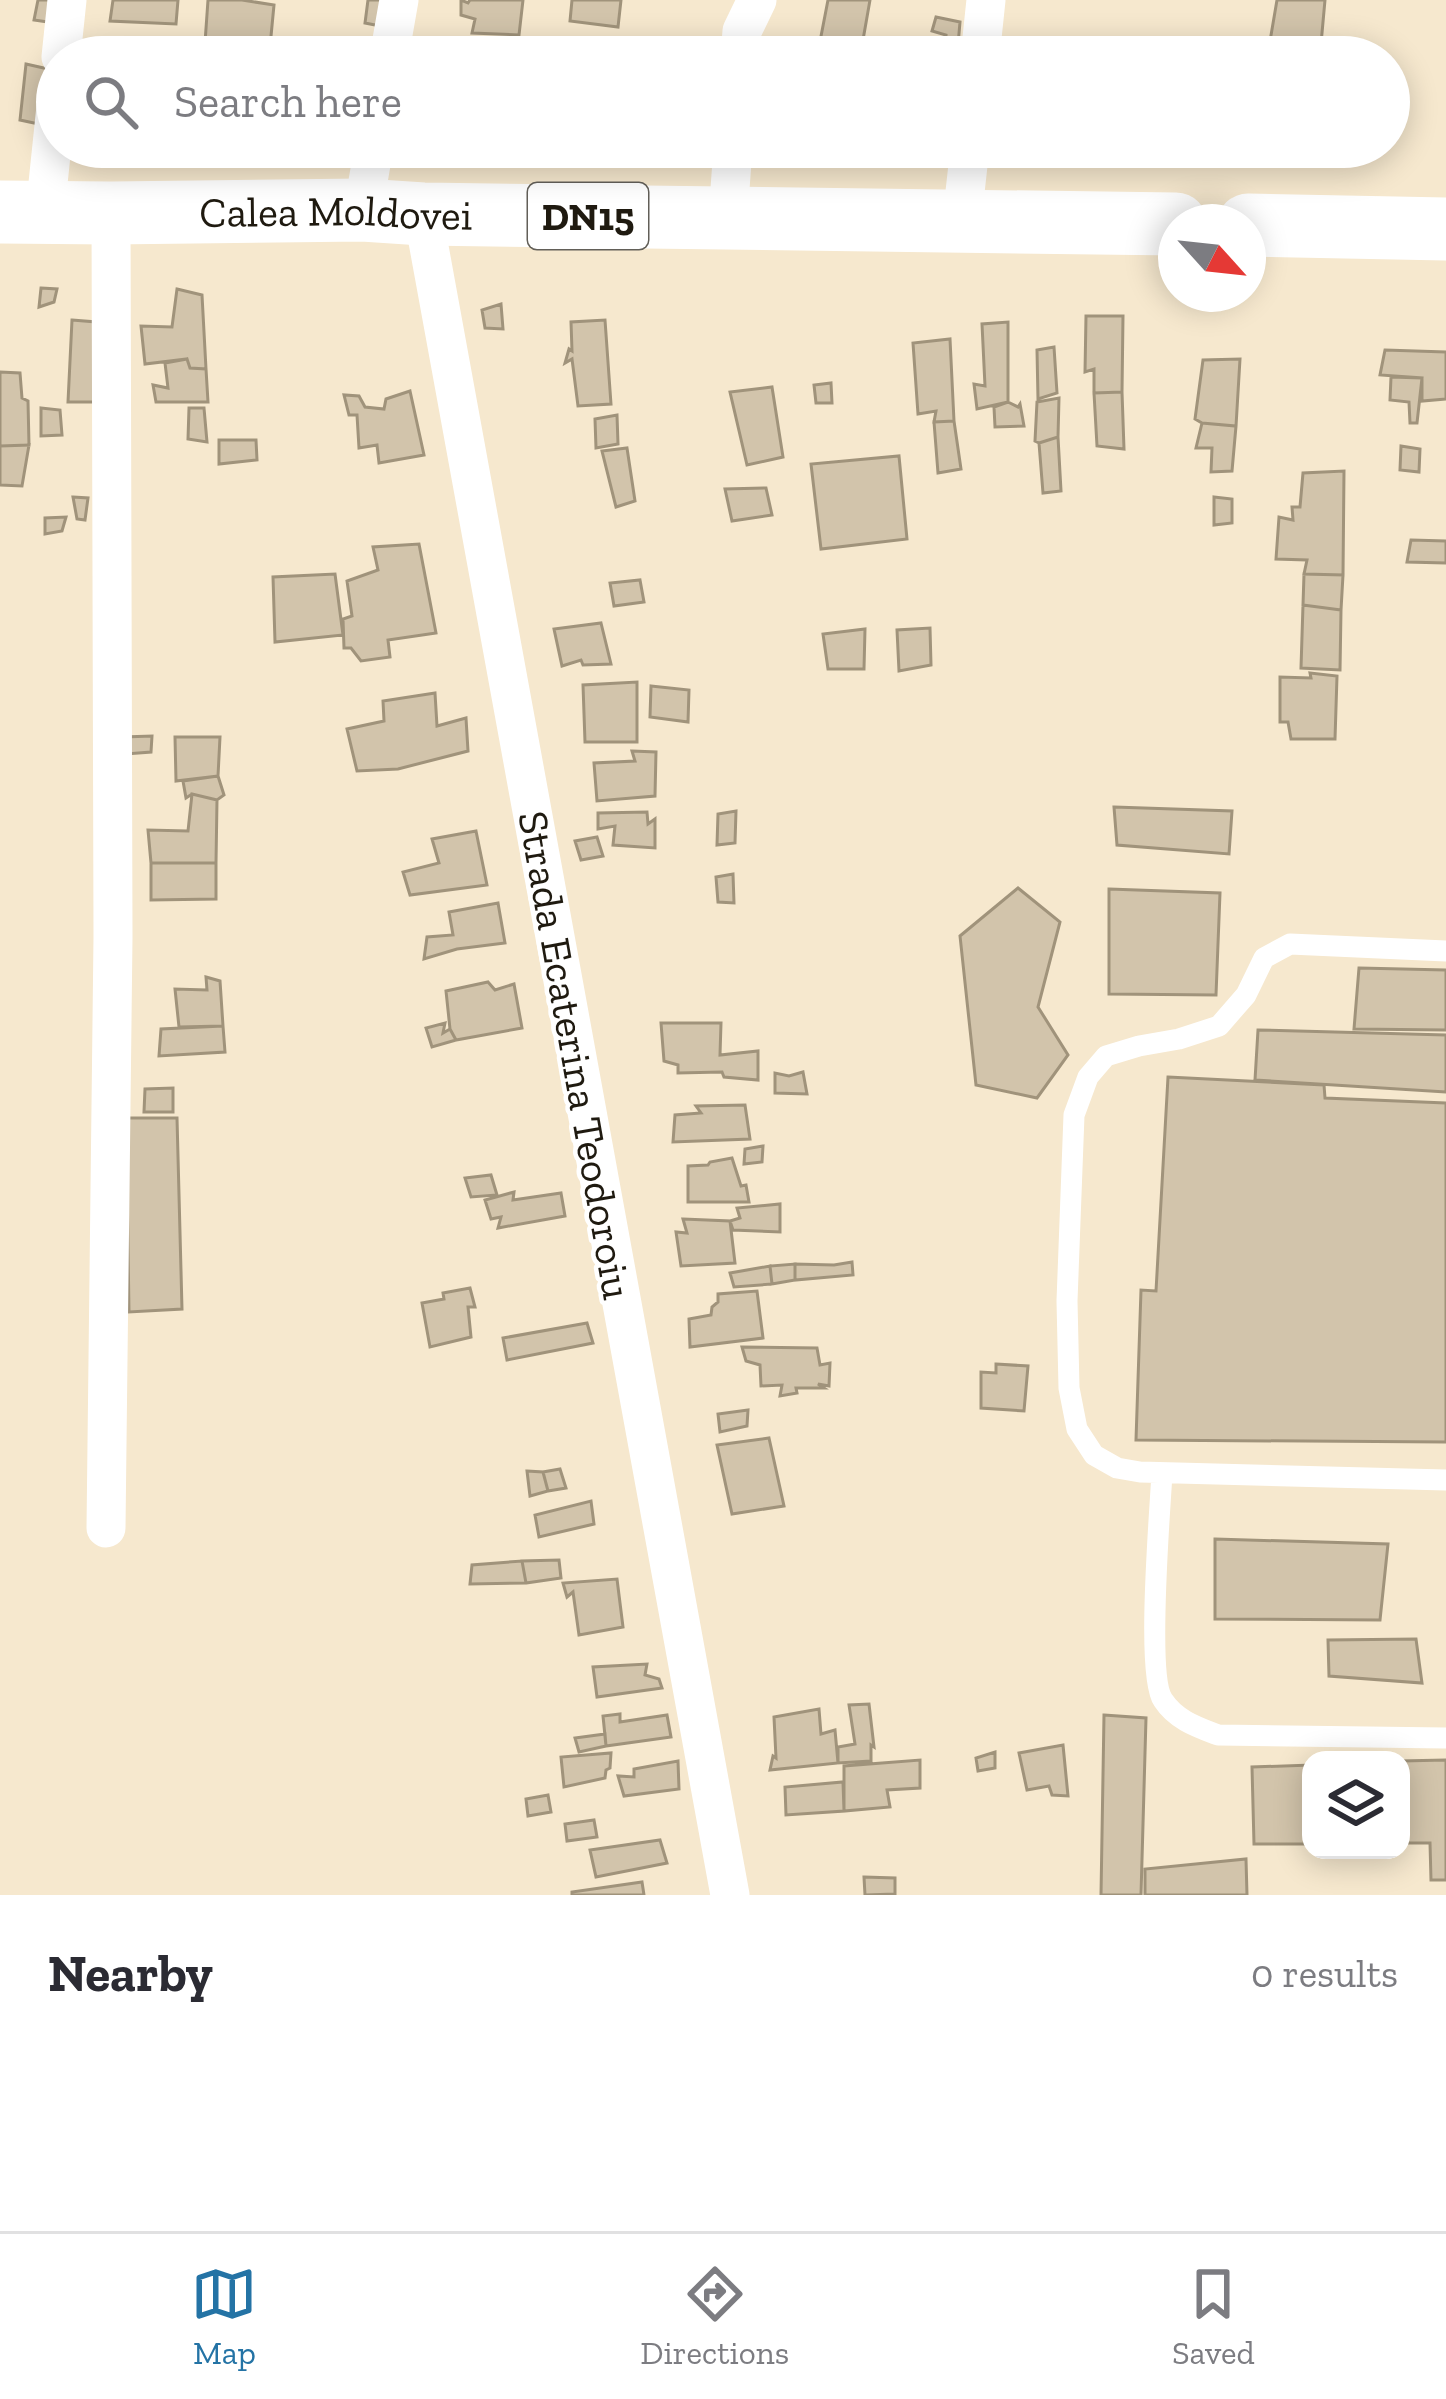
<!DOCTYPE html>
<html lang="en">
<head>
<meta charset="utf-8">
<style>
	:root { --surface:#fff; --page:#f2f2f3; --text:#2b2b33; --muted:#7c7c81; --line:#e1e1e2; --accent:#2473a5 }
	body { margin:0; font-family:"Zilla Slab",serif; background:var(--page); color:var(--text) }
	.controls { position:absolute; right:36px; bottom:36px; display:grid; overflow:hidden; border-radius:24px; box-shadow:0 6px 30px #0003 }
	.controls button { width:108px; height:108px; display:grid; place-items:center; padding:0; border:0; border-bottom:3px solid var(--line); background:var(--surface); color:var(--text); font:60px sans-serif }
	.compass { position:absolute; left:1158px; top:204px; width:108px; height:108px; border-radius:50%; background:var(--surface); box-shadow:0 6px 30px #0003; rotate:117deg }
	.list { margin:0; padding:0; list-style:none }
	h2 { display:flex; justify-content:space-between; align-items:center; height:156px; margin:0; padding:0 48px; font-size:51px }
	h2 small { font-size:39px; font-weight:400; color:var(--muted) }
	.icon { flex:none; width:66px; height:66px; fill:none; stroke:currentColor; stroke-width:2; stroke-linecap:round; stroke-linejoin:round }
	.map { position:relative; flex:none; width:1446px; height:1895px; overflow:hidden }
	.search { position:absolute; background:var(--surface); box-shadow:0 6px 30px #0003; left:36px; right:36px; top:36px; height:132px; display:flex; align-items:center; gap:30px; box-sizing:border-box; padding:0 42px; border-radius:66px; color:var(--muted); font-size:45px }
	.sheet { height:336px; background:var(--surface) }
	nav { display:flex; justify-content:space-around; align-items:center; box-sizing:border-box; height:168px; border-top:3px solid var(--line); background:var(--surface); font-size:33px; color:var(--muted) }
	nav a { display:grid; justify-items:center; gap:6px }
	nav .on { color:var(--accent) }
	.map>svg:first-child { display:block }
	.building { fill:#d2c4ab; stroke:#a0937b; stroke-width:3 }
	.lines { fill:none; stroke-linecap:round; stroke-linejoin:round }
	.service { stroke:#fff; stroke-width:21 }
	.minor { stroke:#fff; stroke-width:39 }
	.primary { stroke:#fff; stroke-width:63 }
	.labels { text-anchor:middle; stroke-width:9; stroke-linejoin:round; paint-order:stroke }
	.shield { fill:#fff; stroke:#625f58; stroke-width:3 }
	.shield-label { font-size:39px; font-weight:bold; fill:#1f1a10 }
	.street-label { font-size:42px; fill:#1f1a10; stroke:#fff }
</style>
</head>
<body>
<div class="map">
<svg width="1446" height="1895" viewBox="0 0 1446 1895">
	<rect width="100%" height="100%" fill="#f6e8ce"/>
	<path class="building" d="M38,0h16l21,26 -41,-6z
		M113,0h65l-2,24 -66,-3z
		M208,0h34l32,5 -5,52h-65z
		M368,0h25l-3,28 -25,-5z
		M461,0l7,3 2,-3h53l-4,35 -47,-2 3,-14 -14,-4z
		M572,0h49l-3,27 -48,-6z
		M828,0h42l-10,57h-43z
		M1277,0h48l-5,55 -51,-8z
		M936,17l24,5 -3,35h-13l2,-22 -14,-4z
		M1048,40l34,10v7h-47l13,-1z
		M1048,40v16l-42,1 1,-15z
		M26,64l31,7v57l-37,-8z
		M41,288l16,1 -3,13 -15,5z
		M177,289l25,6 4,74 -16,-1 -3,-9 -42,5 -4,-38 31,1z
		M501,304l2,25 -18,-1 -3,-18z
		M1086,316h37l-1,76 -28,1v-24l-9,3z
		M72,320l24,2v80h-28z
		M605,320l6,84 -33,2 -6,-47 -7,4 4,-14 3,2 -1,-29z
		M1008,322v80l-31,7 -3,-25 11,2 -3,-62z
		M950,339l4,82 -20,1 2,-11 -18,3 -5,-71z
		M1054,347l3,46 -19,6 -1,-49z
		M1385,350l61,2v47l-24,2v-23l-42,-3z
		M187,359l3,9 16,1 2,33h-52l-3,-17 15,3 -3,-25z
		M1240,359l-4,67 -34,-3 -7,-4 8,-59z
		M0,372l20,1 2,25 6,3 1,44 -29,1z
		M1391,377l31,1 -5,45h-7l-1,-21 -19,-2z
		M831,383l1,20h-16l-2,-18z
		M772,387l11,70 -36,8 -17,-73z
		M410,391l14,64 -45,8 -2,-18 -18,3 -2,-33h-8l-5,-20 15,1 6,11 19,2 2,-10z
		M1122,392l2,57 -27,-3 -3,-53z
		M1059,398l-1,39 -19,6 -4,-2 2,-39z
		M1008,402l10,5 2,-3 4,22 -29,1 -1,-20z
		M41,408l19,2 2,25 -21,1z
		M189,408h15l3,34 -19,-3z
		M617,415l1,29 -22,4 -1,-29z
		M954,421l7,48 -23,4 -4,-51z
		M1202,423l34,3 -4,45 -21,1 1,-24h-16z
		M1058,437l3,54 -18,2 -4,-50z
		M219,440h37l1,20 -38,4z
		M29,445l-7,41 -22,-1v-39z
		M1401,446l19,3 -1,23 -19,-2z
		M627,448l8,53 -19,6 -14,-56z
		M899,456l8,83 -86,10 -10,-85z
		M1344,471l-1,104 -39,-1 3,-14 -31,-1 3,-42 14,3 -1,-13h8l3,-34z
		M766,488l6,27 -40,6 -7,-32z
		M73,497l15,1 -3,22 -8,-1z
		M1214,497l18,2v24l-18,2z
		M66,517l-4,14 -17,3v-16z
		M1411,540l35,1v22l-39,-1z
		M419,544l17,89 -48,7 2,17 -29,4 -10,-13h-7l-1,-29 9,-3 -5,-35 31,-11 -5,-23z
		M335,574l8,61 -68,7 -2,-65z
		M1304,574l39,1 -2,35 -38,-5z
		M640,580l4,22 -30,4 -4,-23z
		M1303,605l38,5 -1,60 -39,-2z
		M601,623l10,41 -28,1 -2,-5 -19,6 -8,-37z
		M930,628l1,37 -32,6 -2,-41z
		M865,629l-1,40h-36l-5,-35z
		M1310,673l27,3 -2,63h-44l-3,-17h-8v-45l31,1z
		M637,682v60h-52l-2,-57z
		M651,686l38,4 -1,32 -38,-5z
		M435,693l2,33 29,-8 2,33 -70,18 -41,2 -10,-42 37,-8 -1,-20z
		M152,736l-1,16 -25,2 -3,-17z
		M175,737h45l-2,39 -42,5z
		M632,751l24,1 -1,44 -58,5 -3,-38 41,-2z
		M218,776l6,19 -7,5 -25,-6 -6,4 -3,-17z
		M192,794l25,6 -1,63h-65l-3,-33 40,1z
		M1114,807l118,4 -3,43 -112,-9z
		M736,811l-1,32 -18,2 1,-31z
		M647,812l1,12 7,-5v29l-42,-3 2,-19 -17,3v-16z
		M476,831l11,54 -77,10 -7,-23 36,-9 -7,-24z
		M597,837l6,19 -22,4 -6,-19z
		M151,863h65v36l-65,1z
		M733,874l1,29 -16,-1 -2,-25z
		M1018,888l42,34 -22,85 30,48 -31,43 -61,-13 -16,-149z
		M1109,889l111,4 -4,102 -107,-1z
		M498,903l7,40 -48,6 -33,10 3,-22 26,-2 -4,-23z
		M1359,968l87,2v60l-92,-1z
		M206,977l14,4 3,45 -44,1 -4,-38 32,1z
		M488,982l7,8 19,-6 8,44 -66,12 -6,-11 -4,-38z
		M445,1023l-2,10 7,-4 6,11 -24,7 -6,-19z
		M661,1023h60l-1,32 38,-4v29l-34,-3 -2,-5 -44,1v-8l-14,-4z
		M223,1026l2,26 -66,4 2,-27z
		M1258,1030l188,5v57l-191,-12z
		M803,1072l4,22 -32,-1v-20l14,3z
		M1168,1077l156,8 1,13 121,5v339l-310,-2 5,-150 15,1z
		M173,1088v24h-29l1,-23z
		M745,1105l5,34 -77,3 2,-27 26,-2 -5,-7z
		M126,1118h51l5,191 -53,3z
		M763,1146l-1,16 -18,2 1,-15z
		M732,1158l9,28 5,-1 3,17h-61v-36l20,-1 2,-3z
		M491,1175l6,20 -26,2 -6,-19z
		M514,1192l-1,8 48,-7 4,23 -67,12 3,-11 -10,2 -6,-19z
		M780,1204v28l-47,-2 -3,-9 10,-3 -3,-10z
		M683,1219l47,2 5,42 -54,3 -5,-34 11,1z
		M852,1262l1,13 -58,5v-16l39,1z
		M795,1264v16l-23,4 -2,-18z
		M770,1266l2,18 -38,3 -4,-14z
		M470,1288l5,19h-7l3,30 -41,10 -8,-44 22,-4 -1,-6z
		M757,1291l6,47 -73,9 -1,-28 22,-4 1,-8 6,-5v-8z
		M587,1323l6,20 -86,17 -4,-22z
		M742,1347l75,1 3,17 10,-2 -1,23 -11,-2 6,4h-28l1,5 -17,3 2,-11 -21,1 -1,-21 -14,-4z
		M996,1364l32,2 -4,45 -43,-3v-36l15,1z
		M748,1410l-1,16 -27,6 -2,-18z
		M769,1438l15,68 -52,8 -15,-69z
		M560,1469l6,19 -18,3 -5,-19z
		M527,1471l16,1 5,19 -18,5z
		M591,1501l3,23 -55,13 -4,-22z
		M1215,1539l173,5 -8,76 -165,-1z
		M559,1560l2,18 -35,5 -4,-22z
		M522,1561l4,22 -56,1 2,-19z
		M617,1579l6,48 -44,8 -6,-43 -6,5 -4,-14z
		M1416,1639l6,44 -93,-7 -1,-36z
		M647,1664l-2,11 14,4 3,9 -65,9 -4,-30z
		M869,1704l5,43 -3,-2v16l-33,2v-16l17,-3 -6,-39z
		M819,1709l2,25 14,-4 3,33 -68,7 3,-14 3,2 -2,-41z
		M620,1714v8l47,-7 4,22 -65,9 -3,-30z
		M1104,1715l42,3 -5,177h-40z
		M605,1734l1,12 -27,6 -4,-14z
		M1063,1745l5,51 -16,-1 -3,-9 -22,4 -8,-37z
		M995,1752v16l-17,3 -2,-13z
		M611,1753l-1,15 -4,2 -1,8 -41,9 -3,-30z
		M920,1760v28l-33,2 3,17 -46,4v-45z
		M1446,1760v120h-15l-1,-37h-29v-82z
		M678,1761l1,28 -55,7 -6,-20 16,1v-8z
		M1311,1765v79h-57l-2,-77z
		M843,1782l1,29 -58,4 -1,-28z
		M548,1795l3,17 -23,4 -2,-17z
		M594,1820l3,17 -30,4 -2,-17z
		M660,1840l7,23 -71,14 -6,-27z
		M1246,1859l1,36h-102v-26z
		M864,1877l31,1v16l-30,1z
		M642,1882l2,13h-72v-3z"/>
	<g class="lines">
		<path class="service" d="M1446,951l-156,-7 -26,14 -18,37 -27,31 -40,13 -40,7 -33,10 -18,21 -14,38 -7,186 2,87 8,41 17,26 23,13 23,4 306,8
			M1162,1473c-2,39 -16,203 1,227 13,20 34,27 55,35l228,3"/>
		<path class="minor" d="M61,57l6,-57
			M389,57l10,-57
			M740,57l2,-26 15,-31
			M980,57l6,-57
			M363,210l11,-63
			M45,212l12,-115
			M423,214l307,1681
			M728,217l5,-70
			M962,219l8,-72
			M106,1528l7,-591 -2,-724"/>
		<g class="primary">
			<path id="s1" d="M0,212l111,1 252,-3 60,4 753,10"/>
			<path d="M1248,225l198,4"/>
		</g>
	</g>
	<g class="labels">
		<rect class="shield" x="528" y="183" width="120" height="66" rx="9"/>
		<g class="shield-label">
			<text x="588" y="230">DN15</text>
		</g>
		<g class="street-label">
			<text dy="15" stroke="none"><textPath href="#s1" startOffset="336">Calea Moldovei</textPath></text>
			<text transform="translate(576 1055) rotate(80)" y="15">Strada Ecaterina Teodoroiu</text>
		</g>
	</g>
</svg>
<div class="controls">
<button><svg class="icon" aria-label="layers" viewBox="0 0 24 24"><path d="M12 4l9 5-9 5-9-5zM3 14l9 5 9-5"/></svg></button>
</div>
<svg class="compass" viewBox="-18 -18 36 36"><path d="M0-13l5 13h-10z" fill="#e53935"/><path d="M0 13l5-13h-10z" fill="#7c7c81"/></svg>
<div class="search"><svg class="icon" aria-label="search" viewBox="0 0 24 24"><circle cx="10" cy="10" r="6"/><path d="M15 15l6 6"/></svg>Search here</div>
</div>
<section class="sheet">
<h2>Nearby<small>0 results</small></h2>
<ul class="list">
</ul>
</section>
<nav>
<a class="on"><svg class="icon" aria-label="map" viewBox="0 0 24 24"><path d="M3 6l6-2 6 2 6-2v14l-6 2-6-2-6 2zM9 4v14M15 6v14"/></svg>Map</a>
<a><svg class="icon" aria-label="directions" viewBox="0 0 24 24"><path d="M12 3l9 9-9 9-9-9zM9 14v-3h6M13 9l2 2-2 2"/></svg>Directions</a>
<a><svg class="icon" aria-label="saved" viewBox="0 0 24 24"><path d="M7 4h10v16l-5-4-5 4z"/></svg>Saved</a>
</nav>
</body>
</html>
